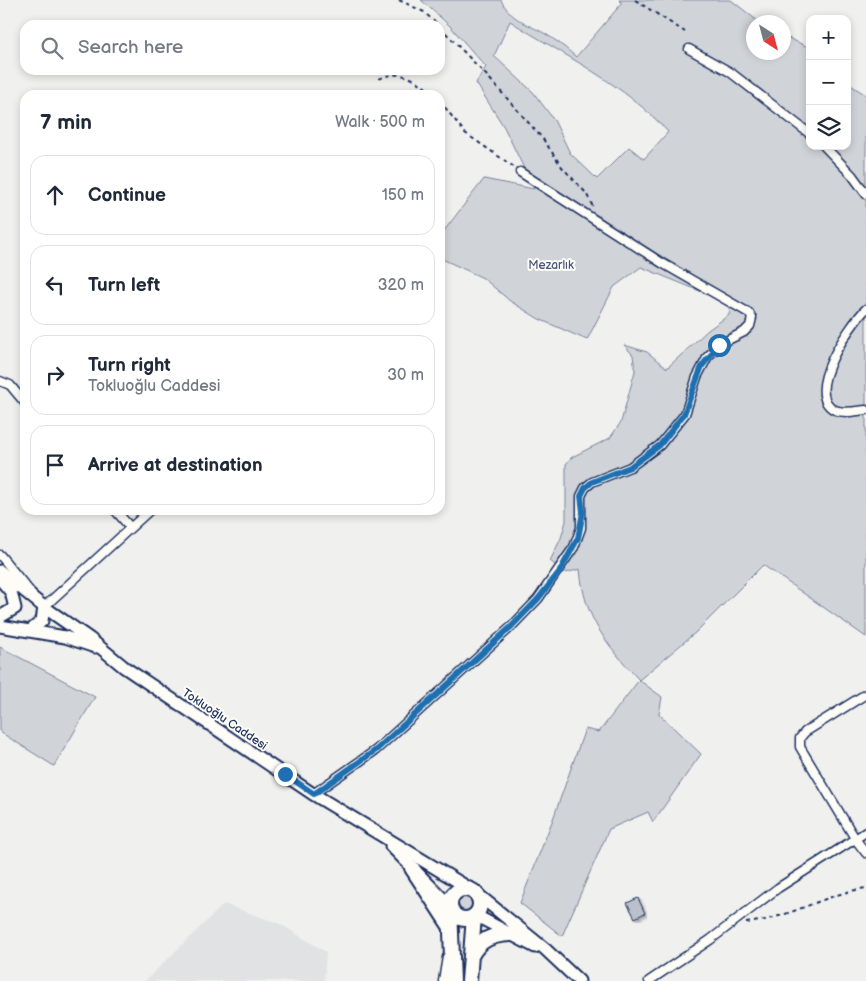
<!DOCTYPE html>
<html lang="en">
<head>
<meta charset="utf-8">
<style>
	:root { --surface:#fff; --page:#f2f2f3; --text:#1f2937; --muted:#747a83; --line:#e0e1e3 }
	body { margin:0; font-family:"Balsamiq Sans",sans-serif; background:var(--page); color:var(--text) }
	.controls { position:absolute; right:15px; top:15px; display:grid; overflow:hidden; border-radius:10px; box-shadow:0 2px 8px #0003 }
	.controls button { width:45px; height:45px; display:grid; place-items:center; padding:0; border:0; border-bottom:1px solid var(--line); background:var(--surface); color:var(--text); font:25px sans-serif }
	.compass { position:absolute; left:746px; top:15px; width:45px; height:45px; border-radius:50%; background:var(--surface); box-shadow:0 2px 8px #0003; rotate:144deg }
	.stop { position:absolute; width:15px; height:15px; margin:-11px; border:4px solid #1f6fb2; border-radius:50%; background:#fff }
	.stop.end { background:#1f6fb2; border-color:#fff; box-shadow:0 1px 5px #0008 }
	.list { margin:0; padding:0; list-style:none }
	h2 { display:flex; justify-content:space-between; align-items:center; height:65px; margin:0; padding:0 20px; font-size:21px }
	h2 small { font-size:16px; font-weight:400; color:var(--muted) }
	.list li { display:grid; grid-template-columns:32px 1fr auto; gap:15px; align-items:center; box-sizing:border-box; height:80px; margin:0 10px 10px; padding:0 10px; border:1px solid var(--line); border-radius:15px }
	.list b { display:block; font-size:19px; white-space:nowrap }
	.list p { margin:0; font-size:16px; white-space:nowrap; color:var(--muted) }
	.list em { font-size:16px; font-style:normal; color:var(--muted) }
	.icon { flex:none; width:28px; height:28px; fill:none; stroke:currentColor; stroke-width:2; stroke-linecap:round; stroke-linejoin:round }
	.map { position:relative; flex:none; width:866px; height:981px; overflow:hidden }
	.search { position:absolute; background:var(--surface); box-shadow:0 2px 8px #0003; left:20px; top:20px; width:425px; height:55px; display:flex; align-items:center; gap:12px; box-sizing:border-box; padding:0 18px; border-radius:15px; color:var(--muted); font-size:19px }
	.panel { position:absolute; background:var(--surface); box-shadow:0 2px 8px #0003; left:20px; top:90px; width:425px; height:425px; border-radius:15px }
	.map>svg:first-child { display:block }
	.built { fill:#e0e2e3 }
	.green { fill:#d0d3d8; stroke:#76819b; fill-rule:evenodd }
	.building { fill:#bbc0ca; stroke:#1b2f5e; filter:url(#shadow) }
	.lines { fill:none; stroke-linecap:round; stroke-linejoin:round }
	.street-casing { stroke:#1b2f5e; stroke-width:11 }
	.secondary-casing { stroke:#1b2f5e; stroke-width:15 }
	.highway-casing { stroke:#1b2f5e; stroke-width:18 }
	.path { stroke:#1b2f5e; stroke-width:2; stroke-dasharray:4 4; stroke-linecap:butt }
	.street { stroke:#fdfcf7; stroke-width:8 }
	.secondary { stroke:#fdfcf7; stroke-width:11 }
	.highway { stroke:#fdfcf7; stroke-width:14 }
	.route { stroke:#1f6fb2; stroke-width:6 }
	.labels { text-anchor:middle; stroke-width:4; stroke-linejoin:round; paint-order:stroke }
	.park-label { font-size:12px; fill:#48587c; stroke:#fdfcf7 }
	.street-label { font-size:12px; fill:#1b2f5e; stroke:#fdfcf7 }
</style>
</head>
<body>
<div class="map">
<svg width="866" height="981" viewBox="0 0 866 981">
	<defs>
		<filter id="shadow"><feDropShadow dx="2.5" dy="2.5" stdDeviation="1" flood-color="#0004"/></filter>
	</defs>
	<rect width="100%" height="100%" fill="#f0f0ee"/>
	<filter id="ink" filterUnits="userSpaceOnUse"><feTurbulence type="fractalNoise" baseFrequency=".02" numOctaves="2"/><feDisplacementMap in="SourceGraphic" scale="10" xChannelSelector="R" yChannelSelector="G"/><feConvolveMatrix kernelMatrix="1 2 1 2 8 2 1 2 1" color-interpolation-filters="sRGB"/></filter>
	<g filter="url(#ink)">
		<path class="built" d="M224,904l56,20 46,28 -2,29h-179z"/>
		<path class="green" d="M421,0h80c9,19 26,24 43,33 12,7 22,15 32,24l46,-54 -3,-3h112l28,22h-5v30h30v-16l26,12v98h37v-66l5,6 14,9v542l-103,-72 -67,67 -57,48 23,17 -3,17 42,40 -48,68 -5,-10 -39,17 -47,107 -42,-33 33,-84 32,-90 14,3 40,-52c-32,-36 -55,-61 -59,-111l-14,4 -16,-12 11,-23 5,-17v-57l6,-7 38,-19 11,-16 14,-51 -2,-16 -9,-10 23,7 20,16 41,-38 21,-15 1,-6 -4,-6 -9,-5 -76,-31 -27,20 -27,53 -48,-21 -29,-18 -27,-23 -43,-20v-22l44,-57 50,10 -30,-62 -28,-44 10,-16 -36,-41zM510,21c53,34 116,64 158,111l-24,27 -15,-12 -32,32 -27,-26 -16,-33 -21,-28 -39,-36z
			M0,647l95,50 -41,69 -54,-34z
			M453 903a11 11 0 1 1 22 0a11 11 0 1 1-22 0Z"/>
		<path class="building" d="M638,898l7,15 -10,5 -8,-15z"/>
		<g class="lines">
			<g class="street-casing">
				<path id="street" d="M689,49l41,23 80,62
					M824,146l28,29 14,19
					M866,309c-16,16 -64,85 -31,101 9,4 21,1 31,0
					M0,381l10,4 15,18
					M115,510l15,17
					M0,555l32,39
					M44,607l106,-97
					M866,694l-61,38 -5,6v9l56,93 10,13
					M313,794l63,-44 135,-123 27,-28 36,-52 7,-19v-32l4,-8 7,-6 38,-15 30,-22 25,-31 12,-37 11,-21 16,-14 20,-10 6,-6 2,-8 -3,-5 -87,-50 -142,-91
					M443,981l4,-24
					M649,981l61,-41 68,-52 88,-56"/>
			</g>
			<g class="secondary-casing">
				<path id="secondary" d="M0,571l44,36 46,32 34,28 189,127 159,96
					M0,579l11,13 4,16 -15,9
					M0,626l65,11 30,10
					M31,630l11,-9 2,-14
					M391,846l59,60
					M476,893l69,56 34,32
					M475,915l60,32"/>
			</g>
			<g class="highway-casing">
				<path id="highway" d="M412,868l38,58
					M450 904a15 15 0 1 1 30 0a15 15 0 1 1-30 0Z
					M450,908l3,73
					M471,956c9,-17 21,-21 39,-22
					M469,981l5,-65"/>
			</g>
			<path class="path" d="M399,0l25,12 14,13
				M635,0l50,32
				M440,27l48,50 55,62 19,28 24,26 8,16
				M379,79c22,-11 39,1 55,16
				M440,101l25,32 49,34
				M746,923c42,-4 79,-29 120,-35"/>
			<use href="#street" class="street"/>
			<use href="#secondary" class="secondary"/>
			<use href="#highway" class="highway"/>
		</g>
	</g>
	<g class="lines" filter="url(#ink)">
		<path class="route" d="M285,774l29,20 62,-44 135,-123 27,-28 22,-28 18,-33 5,-26 -2,-16 4,-8 7,-6 38,-15 30,-22 24,-31 18,-48 17,-21"/>
	</g>
	<g class="labels">
		<g class="park-label">
			<text x="551" y="269">Mezarlık</text>
		</g>
		<g class="street-label">
			<text transform="translate(225 719) rotate(34)" y="4">Tokluoğlu Caddesi</text>
		</g>
	</g>
</svg>
<div class="controls">
<button>+</button>
<button>−</button>
<button><svg class="icon" aria-label="layers" viewBox="0 0 24 24"><path d="M12 4l9 5-9 5-9-5zM3 14l9 5 9-5"/></svg></button>
</div>
<svg class="compass" viewBox="-18 -18 36 36"><path d="M0-13l5 13h-10z" fill="#e53935"/><path d="M0 13l5-13h-10z" fill="#747a83"/></svg>
<div class="stop" style="left:719px;top:345px"></div>
<div class="stop end" style="left:285px;top:774px"></div>
<div class="search"><svg class="icon" aria-label="search" viewBox="0 0 24 24"><circle cx="10" cy="10" r="6"/><path d="M15 15l6 6"/></svg>Search here</div>
<section class="panel">
<h2>7 min<small>Walk · 500 m</small></h2>
<ul class="list">
<li><svg class="icon" aria-label="ahead" viewBox="0 0 24 24"><path d="M12 20V5M6 11l6-6 6 6"/></svg><div><b>Continue</b></div><em>150 m</em></li>
<li><svg class="icon" aria-label="left" viewBox="0 0 24 24"><path d="M17 20v-9H6M10 6l-5 5 5 5"/></svg><div><b>Turn left</b></div><em>320 m</em></li>
<li><svg class="icon" aria-label="right" viewBox="0 0 24 24"><path d="M7 20v-9h11M14 6l5 5-5 5"/></svg><div><b>Turn right</b><p>Tokluoğlu Caddesi</p></div><em>30 m</em></li>
<li><svg class="icon" aria-label="arrive" viewBox="0 0 24 24"><path d="M6 21V4h12l-3 4 3 4H6"/></svg><div><b>Arrive at destination</b></div></li>
</ul>
</section>
</div>
</body>
</html>
